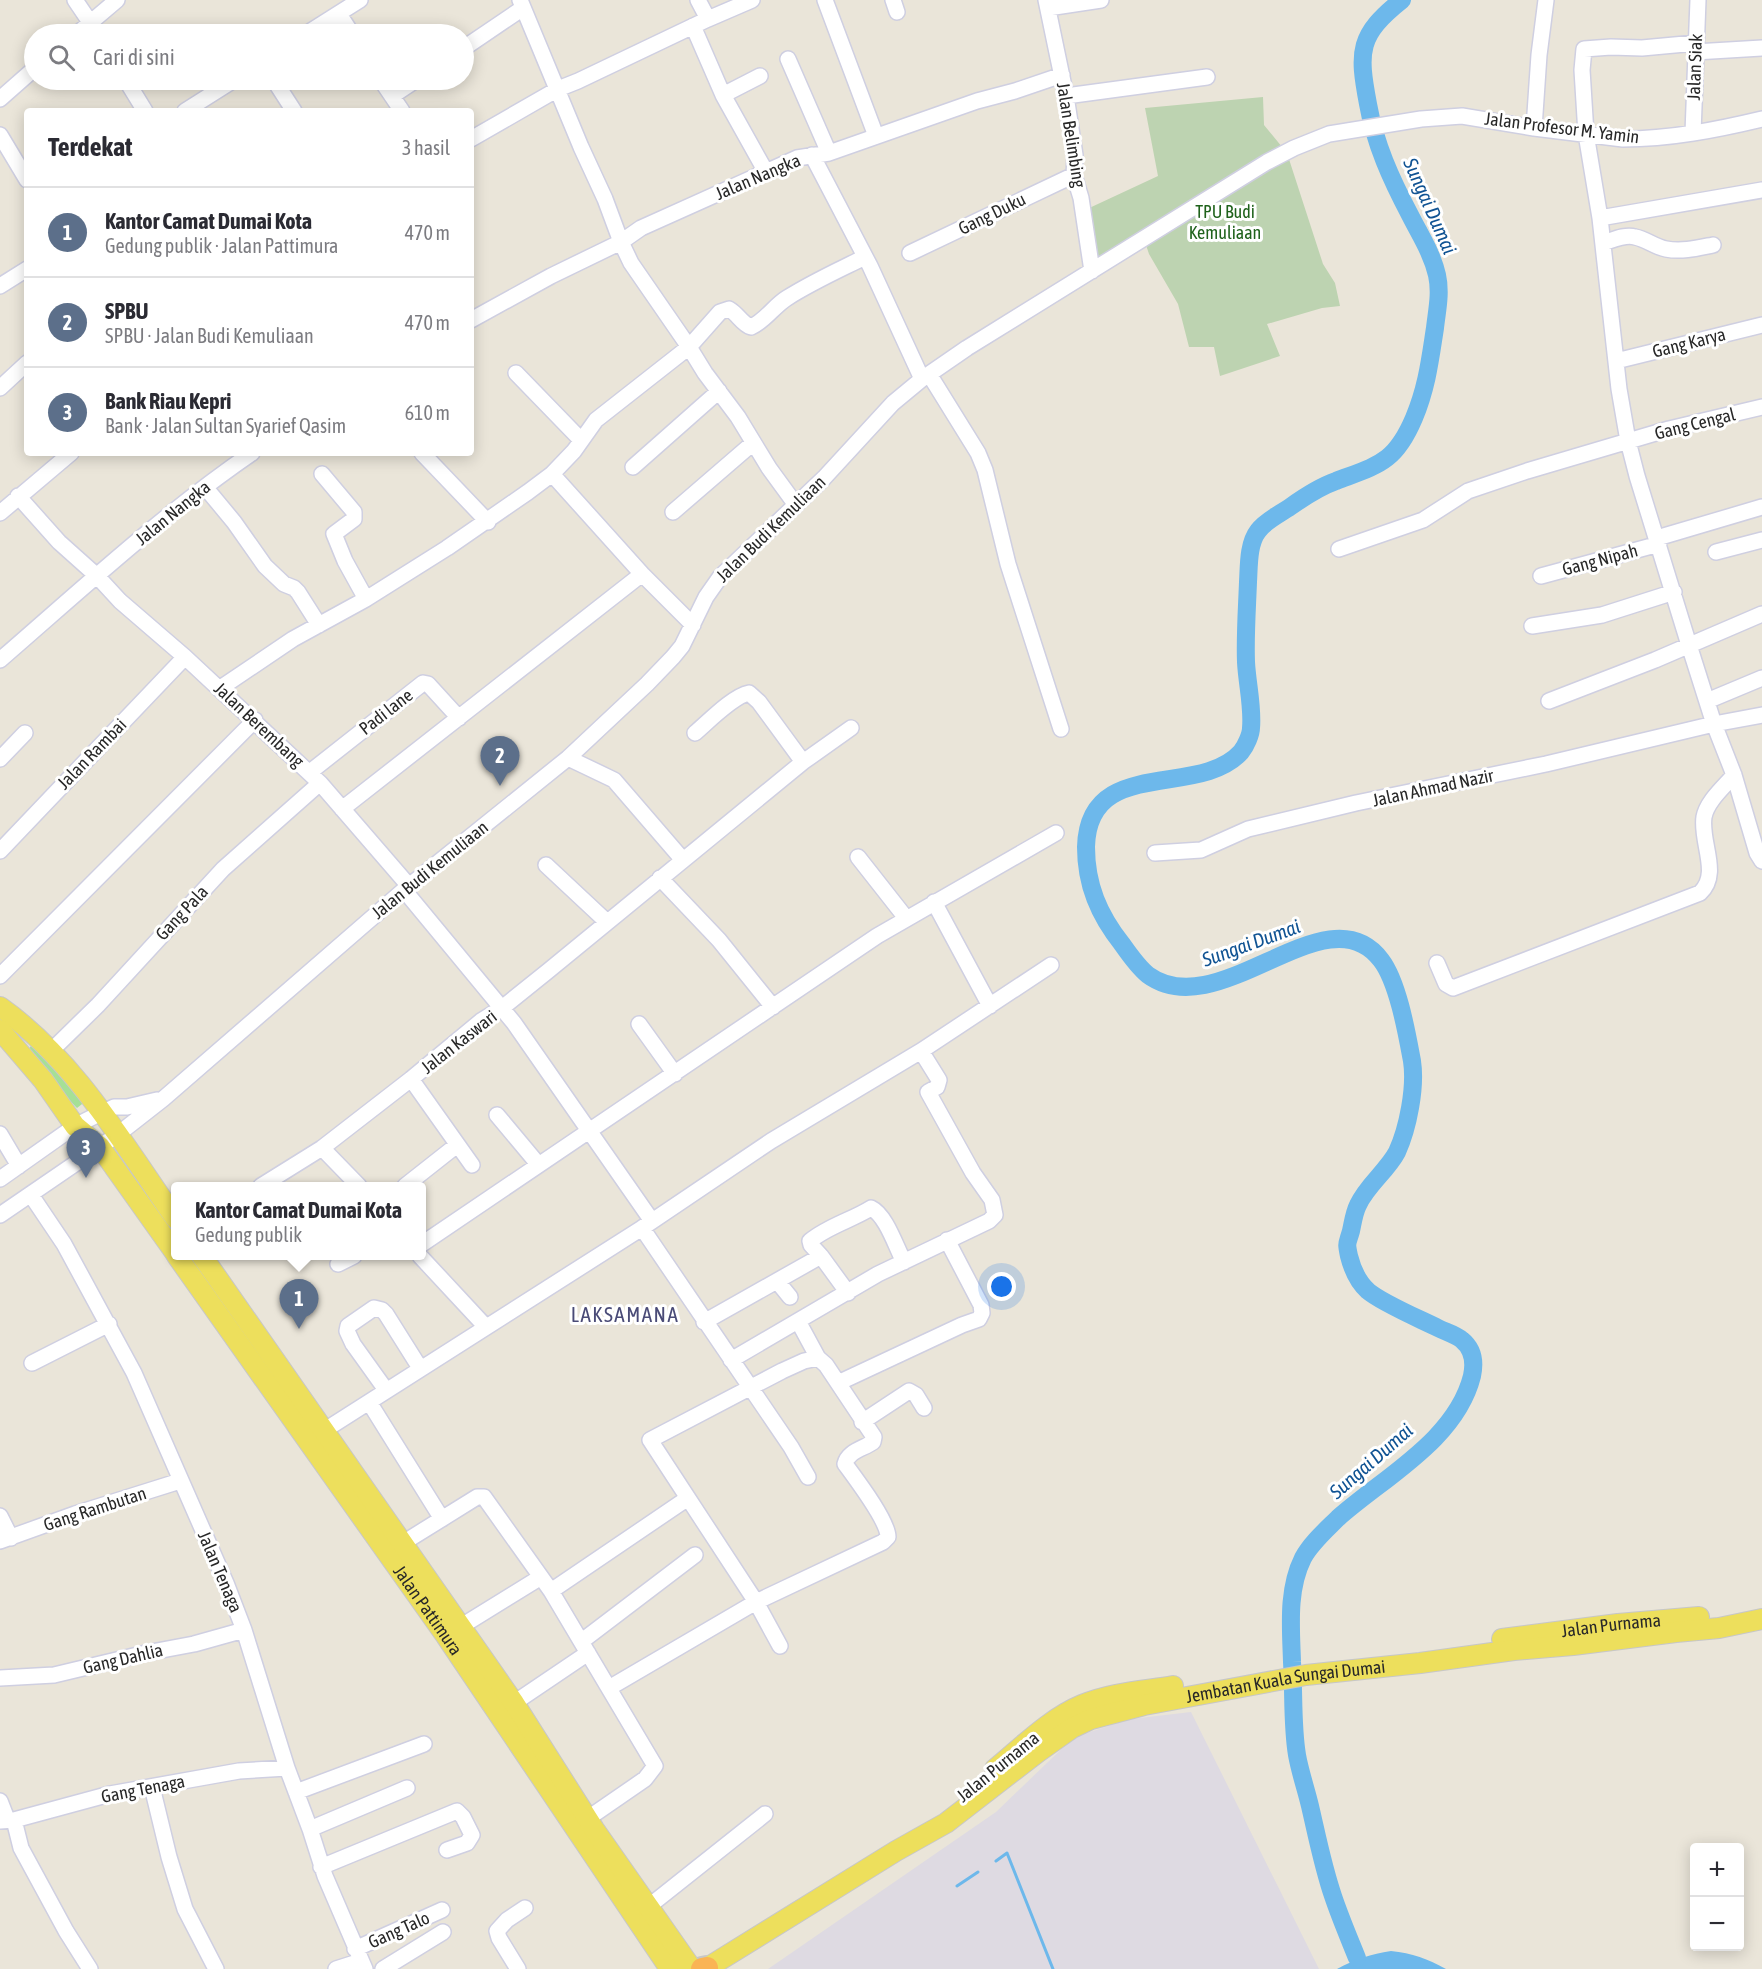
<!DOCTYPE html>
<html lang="id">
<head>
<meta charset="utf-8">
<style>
	:root { --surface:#fff; --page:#f2f2f3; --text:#2b2b33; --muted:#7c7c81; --line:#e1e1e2; --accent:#3b43f5 }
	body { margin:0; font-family:"Asap Condensed",sans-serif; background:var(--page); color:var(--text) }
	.controls { position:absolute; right:18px; bottom:18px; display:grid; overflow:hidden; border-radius:6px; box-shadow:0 3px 15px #0003 }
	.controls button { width:54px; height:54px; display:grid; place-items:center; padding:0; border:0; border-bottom:2px solid var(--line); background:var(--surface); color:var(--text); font:30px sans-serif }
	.you { position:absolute; left:1002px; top:1287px; width:21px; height:21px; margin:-15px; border:4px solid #fff; border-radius:50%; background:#1a73e8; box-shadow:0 0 0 9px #1a73e833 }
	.badge { display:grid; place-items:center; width:39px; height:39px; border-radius:50%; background:var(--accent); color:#fff; font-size:20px; font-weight:700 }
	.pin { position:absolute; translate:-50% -50px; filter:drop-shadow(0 2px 3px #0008) }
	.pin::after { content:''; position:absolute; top:32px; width:21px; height:18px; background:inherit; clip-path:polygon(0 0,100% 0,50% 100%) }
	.popup { position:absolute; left:171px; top:1182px; width:255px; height:78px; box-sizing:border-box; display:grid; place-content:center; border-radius:6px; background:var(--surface); filter:drop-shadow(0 2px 4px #0005); font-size:20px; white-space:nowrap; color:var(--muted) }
	.popup b { font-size:22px; color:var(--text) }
	.popup::after { content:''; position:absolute; left:50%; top:100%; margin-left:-12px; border:12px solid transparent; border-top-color:var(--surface) }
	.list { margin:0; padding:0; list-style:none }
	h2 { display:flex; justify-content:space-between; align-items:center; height:78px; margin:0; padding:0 24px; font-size:26px }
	h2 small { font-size:20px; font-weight:400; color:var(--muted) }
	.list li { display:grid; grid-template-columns:39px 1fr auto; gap:18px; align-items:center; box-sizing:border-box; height:90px; padding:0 24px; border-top:2px solid var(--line) }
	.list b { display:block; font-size:22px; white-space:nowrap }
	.list p { margin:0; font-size:20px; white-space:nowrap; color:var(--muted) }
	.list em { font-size:20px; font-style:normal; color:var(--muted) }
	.icon { flex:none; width:33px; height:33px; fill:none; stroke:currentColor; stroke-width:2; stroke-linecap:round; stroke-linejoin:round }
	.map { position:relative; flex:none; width:1762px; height:1969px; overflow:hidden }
	.search { position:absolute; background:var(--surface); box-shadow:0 3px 15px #0003; left:24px; top:24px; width:450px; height:66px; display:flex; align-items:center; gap:15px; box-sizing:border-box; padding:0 21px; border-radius:33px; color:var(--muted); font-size:22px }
	.panel { position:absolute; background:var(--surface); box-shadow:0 3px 15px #0003; left:24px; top:108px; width:450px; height:348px; border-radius:6px }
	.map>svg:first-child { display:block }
	.industrial { fill:#dedae2 }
	.green { fill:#a5e096 }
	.cemetery { fill:#bdd3b1 }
	.water { fill:#6db8eb }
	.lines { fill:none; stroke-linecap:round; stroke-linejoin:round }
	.stream { stroke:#6db8eb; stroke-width:3 }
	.river { stroke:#6db8eb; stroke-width:18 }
	.minor-casing { stroke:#cfcfe1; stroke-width:18 }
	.major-casing { stroke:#c7c7c7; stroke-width:22 }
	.highway-casing { stroke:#c7c7c7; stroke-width:26 }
	.minor { stroke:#fff; stroke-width:15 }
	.major { stroke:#eddf5c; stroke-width:20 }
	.highway { stroke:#fab454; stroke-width:22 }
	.labels { text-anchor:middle; stroke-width:6; stroke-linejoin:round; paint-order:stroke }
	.street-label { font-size:18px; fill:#282828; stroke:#fff }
	.park-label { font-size:18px; fill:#1f621b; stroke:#fff }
	.water-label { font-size:20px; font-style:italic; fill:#105393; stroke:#fff }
	.quarter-label { font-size:21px; letter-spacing:1.5px; fill:#4a4b77; stroke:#fff }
</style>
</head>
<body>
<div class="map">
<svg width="1762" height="1969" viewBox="0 0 1762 1969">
	<rect width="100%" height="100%" fill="#eae5d9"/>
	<path class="industrial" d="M1191,1712l128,257h-551l228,-157 78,-75 57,-18z"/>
	<path class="green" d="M31,1046l11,3 49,48 -14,11 -41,-43 -9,-13z"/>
	<path class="cemetery" d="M1263,97l1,28 23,28 36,111 12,19 5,23 -18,2 -55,16 13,32 -60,20 -6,-29h-25l-11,-43 -29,-50 -5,-15 -47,28 -12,-57 73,-34 -13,-68z"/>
	<path class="water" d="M1391,1951c21,2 37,8 55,18h-109c18,-10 34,-15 54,-18z"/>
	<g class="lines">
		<path class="stream" d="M996,1861l11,-8 46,116
			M957,1886l21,-14"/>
		<path class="river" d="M1357,1958c-8,-20 -17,-41 -24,-62 -10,-29 -16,-60 -23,-90 -4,-17 -10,-34 -13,-51 -5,-30 -3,-63 -5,-93 -1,-34 -5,-72 11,-104 8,-15 23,-28 35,-40 46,-41 118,-78 134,-142 3,-14 1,-27 -10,-36 -7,-6 -16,-8 -24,-12 -18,-9 -56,-25 -70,-37 -10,-9 -16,-23 -19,-35 -3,-14 -2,-11 2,-25 2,-9 3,-18 7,-26 9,-20 29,-34 39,-53 11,-24 19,-65 15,-91 -5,-27 -14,-79 -31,-101 -54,-72 -162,67 -233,15 -10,-8 -19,-21 -26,-31 -23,-29 -36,-59 -36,-97 2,-92 113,-48 155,-95 5,-6 10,-18 10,-24 2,-21 -4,-45 -5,-66 -1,-27 1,-53 2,-80 1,-16 0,-38 10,-51 7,-10 22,-17 32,-24 14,-10 29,-20 46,-26 42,-16 59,-18 78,-63 13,-31 16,-58 21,-90 2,-18 6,-35 2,-53 -5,-22 -17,-40 -27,-60 -19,-36 -35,-71 -42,-111 -10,-53 -10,-69 34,-104"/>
		<g class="minor-casing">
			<path id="minor" d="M75,0l23,34
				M520,0l61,147 24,52 16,43 10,21 58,84 16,26 33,44 31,51 27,37
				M698,0l10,19
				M825,0l51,136
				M893,0l4,12
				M1046,0l20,96 9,59 -1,20 7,23 11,73
				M1048,8l53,-8
				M339,14l13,20
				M693,26l30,69 43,77
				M77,34l40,-34
				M306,34l54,-34
				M1696,43l-54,5 -31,-1 -27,2 -2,21 4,64 14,84 19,171 9,52 9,35 52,169 25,79 20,51 23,78 5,8
				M464,48l59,-40
				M1695,52l67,-4
				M788,59l41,94
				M126,80l19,31
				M274,80l20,31
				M381,80l21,31
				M723,95l37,-19
				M392,96l24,-16
				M1066,96l141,-19
				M0,99l34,-30
				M185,111l49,-31
				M1534,128l5,-73 7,-55
				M1693,133l5,-133
				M0,135l27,45
				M471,139l87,-50 20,-8 130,-62 44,-19
				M812,155l58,111 52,113
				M1600,218l162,-28
				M1603,243c10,-3 22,-9 32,-6 11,2 20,10 31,12 16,3 32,-1 47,-4
				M910,253l164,-78
				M0,286l27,-17
				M471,320l80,-44 70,-34 20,-14 156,-70 32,-5 148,-52 38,-10 47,-16
				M1616,361l146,-36
				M516,373l65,67
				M929,374l49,79 7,17 23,94 53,165
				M0,388l27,-25
				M422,453l66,69
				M633,467l86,-76
				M322,474l32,38v7l-20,15 11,27 21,38
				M552,474l90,100 51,51
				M205,487l29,35 31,44 19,18 10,4 4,4 21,33
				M18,496l41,46 38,34 23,25 65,56 135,126 89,103
				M673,512l80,-69
				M0,513l71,-60
				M1657,538l105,-31
				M1339,549l84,-29 45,-29 59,-20 142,-42 93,-22
				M1716,552l46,-12
				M1541,576l118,-32
				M1532,626l70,-11 72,-23
				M0,660c82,-71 163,-146 252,-207
				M219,689l74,-50 73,-40 81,-51 81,-56 24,-18 22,-23 22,-31 93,-73 31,-35 9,-3c9,5 13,15 22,18 14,-6 23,-21 36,-29 25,-16 52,-28 78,-41
				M1549,701l106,-41 107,-46
				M1707,701l55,-23
				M695,733c13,-11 38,-37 54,-40l10,9 44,60
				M568,758l46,22 69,80
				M0,759l25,-26
				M310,772l113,-89 5,1 31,34
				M342,809l300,-235
				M0,851l185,-194
				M1155,853l46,-3 47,-21 108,-26 190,-39 168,-40 48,-9
				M858,857l48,61
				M546,865l61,57
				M660,878l59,62 54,67
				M404,890l110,133 138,198
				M934,902l56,104
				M1437,963l9,21 7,4 247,-95c21,-19 0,-51 4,-76 3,-16 20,-30 30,-42
				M0,976l255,-256
				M639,1024l36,50
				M51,1051l47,-46 125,-136 97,-86
				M411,1079l61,86
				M497,1115l41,49
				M0,1134l19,32
				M322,1148l37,38
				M0,1179l75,-53 28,-14 11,-5h13l30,-7
				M261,1186l61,-38 89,-69 70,-58 21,-13 46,-37 255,-209 48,-34
				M405,1186l52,-41
				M31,1195l33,49 70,129 92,210 18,47 43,138 23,61 15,47 40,93
				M0,1215l117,-80 46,-36 241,-209 164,-132 79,-74 26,-27 9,-11 24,-49 14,-20 104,-99 69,-75 29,-24 45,-31 300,-186 27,-14 35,-14 92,-15 41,-3 72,12 89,11c47,0 93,-9 139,-20
				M642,1228l149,219 17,30
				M422,1244l455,-308 179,-103
				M420,1256l66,71
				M338,1264l16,-8
				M777,1281l13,16
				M848,1293l-27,-37 -10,-11 -1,-4c18,-15 42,-21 61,-33 15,7 25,39 33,54
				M798,1321l20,37
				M704,1322l117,-66
				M731,1360l147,-86 111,-53 6,-6 -3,-15 -19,-27 -45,-81 9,-5 2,-7 -18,-29
				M32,1363l77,-39
				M838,1383l124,-58 17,-6 3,-6 -1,-8 -34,-65
				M386,1390l-33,-46 -6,-13 1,-5 26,-18 8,2 4,4 34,54
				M369,1402l73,117
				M862,1422l47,-31 7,4 8,13
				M325,1430l317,-202 129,-87 150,-90 130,-86
				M0,1516l11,22
				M0,1541l75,-27 105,-33
				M403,1543l74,-46h7l67,94 104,175 -10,13 -58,40
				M551,1591l137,-93
				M452,1632l89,-55
				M582,1641l113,-86
				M0,1678l54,-3 92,-22 48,-9 50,-14
				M609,1688l147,-86 127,-60 5,-5c0,-16 -32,-58 -43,-73 3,-13 18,-15 28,-22l1,-5 -48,-72 -8,-7 -14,3 -22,10 -132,69 106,162 24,44
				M514,1703l74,-50
				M152,1787l17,70 16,52 31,60
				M296,1792l128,-48
				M0,1801l7,18
				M14,1820l7,28 45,83 24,38
				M0,1821l14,-1 96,-26 129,-23 48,-3
				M310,1829l97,-41
				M321,1867l136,-56 6,6 9,18 -5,8 -20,7
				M648,1907l117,-93
				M355,1949l87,-39
				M336,1969l25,-8
				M383,1969l60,-37
				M518,1969l-19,-31 -2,-7 10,-11 18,-12"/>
		</g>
		<g class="major-casing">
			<g id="major">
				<path d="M0,1007c76,54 123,137 176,212"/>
				<path d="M0,1030l43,50 32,46 25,21 76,107"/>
				<path id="s1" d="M177,1256l269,380 224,333"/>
				<path d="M202,1256l312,447 80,126 98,140"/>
				<path id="s2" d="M1502,1639l116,-15 81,-7"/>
				<path d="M995,1769c27,-22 54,-50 87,-64 28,-12 61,-14 91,-19"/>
				<path id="s3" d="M707,1968l189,-117 50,-28 92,-71 34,-24 19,-9 53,-14 162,-30 114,-12 94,-13 59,-5 103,-13 43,-4 43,-9"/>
			</g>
		</g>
		<g class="highway-casing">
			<path id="highway" d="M702,1969l5,-1"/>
		</g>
		<use href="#minor" class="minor"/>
		<use href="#major" class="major"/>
		<use href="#highway" class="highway"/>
	</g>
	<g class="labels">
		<g class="street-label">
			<text transform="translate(1695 67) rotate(-88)" y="6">Jalan Siak</text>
			<text transform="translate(1562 128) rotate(7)" y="6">Jalan Profesor M. Yamin</text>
			<text transform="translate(1071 135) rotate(81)" y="6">Jalan Belimbing</text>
			<text transform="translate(758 177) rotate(-23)" y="6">Jalan Nangka</text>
			<text transform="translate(992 214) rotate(-26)" y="6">Gang Duku</text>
			<text transform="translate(1689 343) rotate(-14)" y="6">Gang Karya</text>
			<text transform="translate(1695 424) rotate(-14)" y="6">Gang Cengal</text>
			<text transform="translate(173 513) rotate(-39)" y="6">Jalan Nangka</text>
			<text transform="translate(771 529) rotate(-44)" y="6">Jalan Budi Kemuliaan</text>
			<text transform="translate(1600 560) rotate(-15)" y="6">Gang Nipah</text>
			<text transform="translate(386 712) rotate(-38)" y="6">Padi lane</text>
			<text transform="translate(259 725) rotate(43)" y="6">Jalan Berembang</text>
			<text transform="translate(92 754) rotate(-46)" y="6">Jalan Rambai</text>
			<text transform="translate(1433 788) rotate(-12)" y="6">Jalan Ahmad Nazir</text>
			<text transform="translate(430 870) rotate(-39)" y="6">Jalan Budi Kemuliaan</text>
			<text transform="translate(182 913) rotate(-47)" y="6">Gang Pala</text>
			<text transform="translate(459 1042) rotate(-38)" y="6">Jalan Kaswari</text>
			<text transform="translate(95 1509) rotate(-18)" y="6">Gang Rambutan</text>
			<text transform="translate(220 1572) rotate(67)" y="6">Jalan Tenaga</text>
			<text dy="6" stroke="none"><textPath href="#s1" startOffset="434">Jalan Pattimura</textPath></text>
			<text dy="6" stroke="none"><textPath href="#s2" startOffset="110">Jalan Purnama</textPath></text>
			<text transform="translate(123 1659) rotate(-13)" y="6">Gang Dahlia</text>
			<text dy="6" stroke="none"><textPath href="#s3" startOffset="657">Jembatan Kuala Sungai Dumai</textPath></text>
			<text transform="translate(998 1767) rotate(-39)" y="6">Jalan Purnama</text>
			<text transform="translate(143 1789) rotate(-11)" y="6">Gang Tenaga</text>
			<text transform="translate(399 1930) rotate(-24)" y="6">Gang Talo</text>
		</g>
		<g class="park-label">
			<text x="1225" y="218">TPU Budi<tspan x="1225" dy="21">Kemuliaan</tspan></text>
		</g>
		<g class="water-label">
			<text transform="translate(1430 206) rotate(66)" y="7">Sungai Dumai</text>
			<text transform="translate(1251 943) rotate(-20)" y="7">Sungai Dumai</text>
			<text transform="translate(1371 1461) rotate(-41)" y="7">Sungai Dumai</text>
		</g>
		<g class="quarter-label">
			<text x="625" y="1322">LAKSAMANA</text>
		</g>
	</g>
</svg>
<div class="controls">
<button>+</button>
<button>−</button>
</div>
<div class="you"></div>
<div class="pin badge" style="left:299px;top:1329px;background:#5c6f8a">1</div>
<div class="popup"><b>Kantor Camat Dumai Kota</b>Gedung publik</div>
<div class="pin badge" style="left:500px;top:786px;background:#5c6f8a">2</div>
<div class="pin badge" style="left:86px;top:1178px;background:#5c6f8a">3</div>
<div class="search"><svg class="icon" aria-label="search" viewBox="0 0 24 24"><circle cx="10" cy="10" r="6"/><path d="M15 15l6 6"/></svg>Cari di sini</div>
<section class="panel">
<h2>Terdekat<small>3 hasil</small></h2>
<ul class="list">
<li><span class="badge" style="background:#5c6f8a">1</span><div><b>Kantor Camat Dumai Kota</b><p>Gedung publik · Jalan Pattimura</p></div><em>470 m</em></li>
<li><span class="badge" style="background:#5c6f8a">2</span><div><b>SPBU</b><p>SPBU · Jalan Budi Kemuliaan</p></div><em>470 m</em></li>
<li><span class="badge" style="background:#5c6f8a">3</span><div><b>Bank Riau Kepri</b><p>Bank · Jalan Sultan Syarief Qasim</p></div><em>610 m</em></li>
</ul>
</section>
</div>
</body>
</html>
